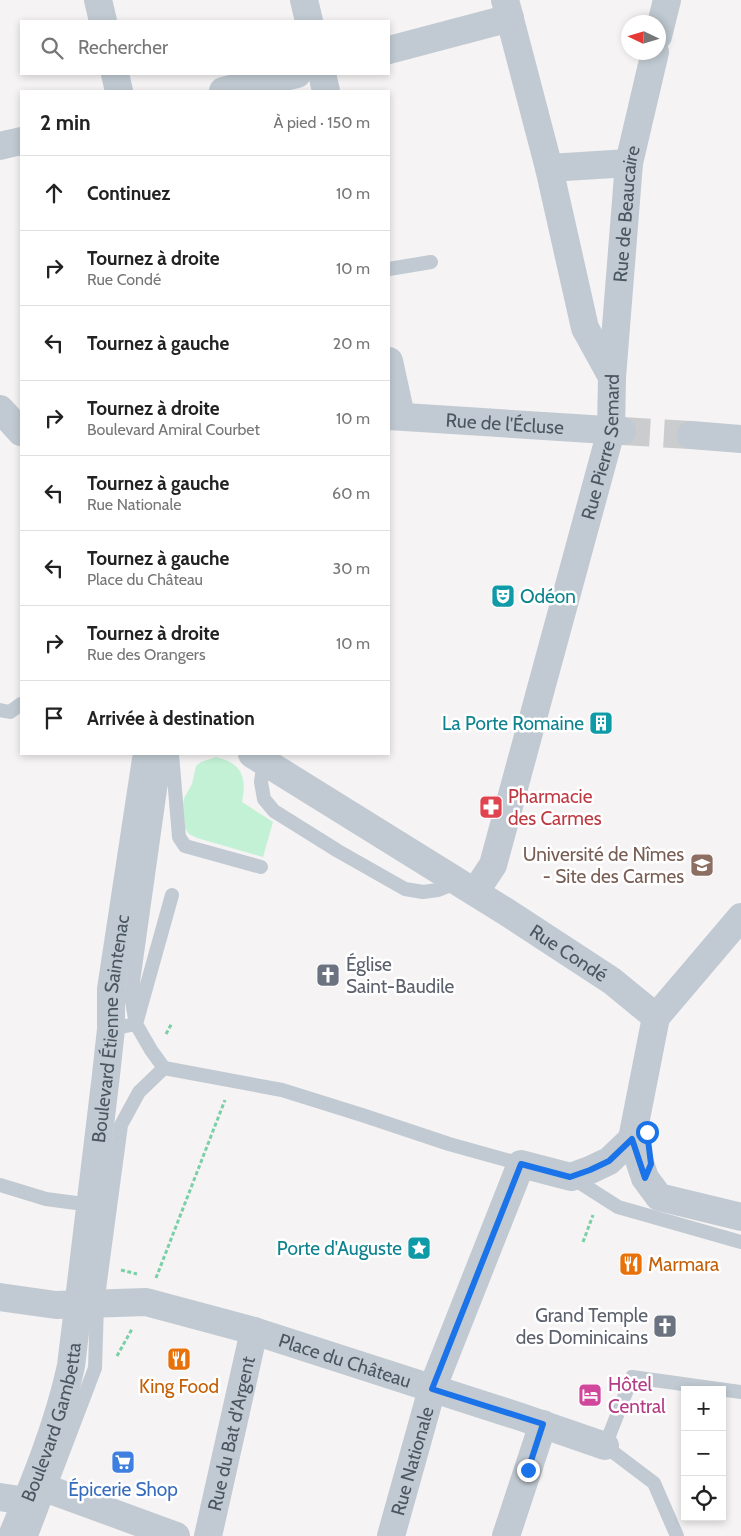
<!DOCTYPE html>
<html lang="fr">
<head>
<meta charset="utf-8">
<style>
	:root { --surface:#fff; --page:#f2f2f2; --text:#222; --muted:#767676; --line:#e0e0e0 }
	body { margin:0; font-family:Cabin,sans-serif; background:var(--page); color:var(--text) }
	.controls { position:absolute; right:15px; bottom:15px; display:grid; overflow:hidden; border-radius:0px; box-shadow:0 2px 8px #0003 }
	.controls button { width:45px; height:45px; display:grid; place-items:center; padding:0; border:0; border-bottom:1px solid var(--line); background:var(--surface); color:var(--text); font:25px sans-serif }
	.compass { position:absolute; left:621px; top:15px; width:45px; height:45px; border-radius:50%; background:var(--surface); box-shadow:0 2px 8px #0003; rotate:274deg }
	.stop { position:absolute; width:15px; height:15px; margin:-11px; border:4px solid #1a73e8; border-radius:50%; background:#fff }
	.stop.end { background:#1a73e8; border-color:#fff; box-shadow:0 1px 5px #0008 }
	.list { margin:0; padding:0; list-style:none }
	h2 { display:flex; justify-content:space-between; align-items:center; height:65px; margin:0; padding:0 20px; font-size:21px }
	h2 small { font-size:16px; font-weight:400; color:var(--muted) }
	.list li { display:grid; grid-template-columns:32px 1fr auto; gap:15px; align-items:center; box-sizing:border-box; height:75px; padding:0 20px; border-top:1px solid var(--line) }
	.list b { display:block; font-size:19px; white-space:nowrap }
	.list p { margin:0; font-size:16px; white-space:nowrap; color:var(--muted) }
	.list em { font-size:16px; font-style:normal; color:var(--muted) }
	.icon { flex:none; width:28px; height:28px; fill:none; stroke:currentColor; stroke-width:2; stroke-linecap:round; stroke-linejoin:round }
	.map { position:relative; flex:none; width:741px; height:1536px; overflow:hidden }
	.search { position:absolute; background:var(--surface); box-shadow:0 2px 8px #0003; left:20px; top:20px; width:370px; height:55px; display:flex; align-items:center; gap:12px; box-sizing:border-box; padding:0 18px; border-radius:0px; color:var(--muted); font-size:19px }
	.panel { position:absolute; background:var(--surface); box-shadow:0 2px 8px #0003; left:20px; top:90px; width:370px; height:665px; border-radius:0px }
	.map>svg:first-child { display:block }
	.green { fill:#c3f1d5 }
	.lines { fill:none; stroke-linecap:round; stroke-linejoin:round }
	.minor-tunnel { stroke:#caccce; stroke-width:28; stroke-dasharray:28 14; stroke-linecap:butt }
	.path { stroke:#7ad0a6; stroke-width:3; stroke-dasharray:4 2.5; stroke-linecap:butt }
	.service { stroke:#c1cad2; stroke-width:14 }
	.minor { stroke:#c1cad2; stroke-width:28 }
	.tertiary { stroke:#c1cad2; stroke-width:28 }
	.route { stroke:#1a73e8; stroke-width:6 }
	.labels { text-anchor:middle; stroke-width:5; stroke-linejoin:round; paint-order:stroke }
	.street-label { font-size:19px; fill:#4a5661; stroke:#fff }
	.culture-label { font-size:19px; fill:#0d838f; stroke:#fff; text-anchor:end }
	.health-label { font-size:19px; fill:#be3a42; stroke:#fff; text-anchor:start }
	.education-label { font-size:19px; fill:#785e54; stroke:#fff; text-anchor:end }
	.worship-label { font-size:19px; fill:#5b616d; stroke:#fff; text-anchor:start }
	.food-label { font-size:19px; fill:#c56008; stroke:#fff; text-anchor:start }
	.hotel-label { font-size:19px; fill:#b23c85; stroke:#fff; text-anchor:start }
	.shop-label { font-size:19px; fill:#366cbe; stroke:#fff }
</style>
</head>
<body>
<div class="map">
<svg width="741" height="1536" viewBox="0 0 741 1536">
	<rect width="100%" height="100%" fill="#f5f3f3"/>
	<path class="green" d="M216,757c26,6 31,20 26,45l31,20 -10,35 -66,-19 -8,-4 -4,-6 -2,-22 1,-8 8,-14 4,-18 5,-4z"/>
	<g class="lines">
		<path class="minor-tunnel" d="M622,431l69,4"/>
		<path class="path" d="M166,1034l6,-11
			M583,1242l10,-27
			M121,1270l16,4
			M156,1278l69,-178
			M117,1356l15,-27"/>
		<path class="service" d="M389,269l42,-7
			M0,710l10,2 11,-8
			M172,754l7,83 6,9 76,21
			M264,761l-3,21 3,17 10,12 64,40 67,38 18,3 15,-2 20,-8
			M111,1029l25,-5 36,-129
			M164,1068l118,22 80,25 87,29 72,20
			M164,1068l-13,-18 -15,-26 -5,-28 34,-242
			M571,1177l47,30 123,35
			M0,1185l46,14 45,6
			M31,1536l64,-168 2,-64 24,-179 18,-33 25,-24
			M677,1536l-23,-53 -49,-37 27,-69 109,15"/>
		<g class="minor">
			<path d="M98,0l5,21"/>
			<path d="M304,0l5,21"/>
			<path d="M389,50l121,-32"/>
			<path d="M115,74l4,17"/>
			<path d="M322,74l4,17"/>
			<path d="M223,91l74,-17"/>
			<path d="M0,146l21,-5"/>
			<path d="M549,168l80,-5"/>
			<path d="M389,361l12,55"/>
			<path id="s1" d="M389,416l233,15"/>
			<path d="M691,435l50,4"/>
			<path id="s2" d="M0,1297l56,8 90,-3 108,29 267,86 84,29"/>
			<path d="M34,1484l142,52"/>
			<path d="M0,1497l26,4"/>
			<path id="s3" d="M208,1536l46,-205"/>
			<path id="s4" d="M391,1536l41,-147 89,-225 50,13 19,-7 19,-9 23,-22"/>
			<path d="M506,1536l37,-112"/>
		</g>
		<g class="tertiary">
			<path d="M505,0l44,168 36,160 27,49"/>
			<path d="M658,36l9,-36"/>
			<path d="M0,409l21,23"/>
			<path id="s5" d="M252,754l253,157 107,70 44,36"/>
			<path id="s6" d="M475,892l18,-27 118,-434 1,-54 17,-214 26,-111"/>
			<path d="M741,917l-85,100 -24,122 13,39 14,19 82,20"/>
			<path id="s7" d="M12,1536c23,-55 46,-111 59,-170l35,-291 5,-46v-40l35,-230 4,-5"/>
		</g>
	</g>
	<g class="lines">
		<path class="route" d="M528,1470l15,-46 -111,-35 89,-225 49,13 20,-7 19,-9 23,-22 13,39 6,-14 -4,-32"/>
	</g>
	<defs>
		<g id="theatre-square" transform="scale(1.25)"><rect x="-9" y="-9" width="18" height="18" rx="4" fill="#0f9aa8" stroke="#fff"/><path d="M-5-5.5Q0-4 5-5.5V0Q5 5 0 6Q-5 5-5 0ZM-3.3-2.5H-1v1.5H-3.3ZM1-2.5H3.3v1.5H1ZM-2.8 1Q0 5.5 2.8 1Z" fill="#fff"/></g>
		<g id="building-square" transform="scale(1.25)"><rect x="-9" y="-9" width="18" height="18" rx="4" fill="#0f9aa8" stroke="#fff"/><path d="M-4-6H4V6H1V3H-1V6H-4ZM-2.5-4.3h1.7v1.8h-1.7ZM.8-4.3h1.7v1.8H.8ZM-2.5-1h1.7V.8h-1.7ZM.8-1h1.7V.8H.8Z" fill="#fff"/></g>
		<g id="pharmacy-square" transform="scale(1.25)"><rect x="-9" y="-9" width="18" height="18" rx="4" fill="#e0444e" stroke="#fff"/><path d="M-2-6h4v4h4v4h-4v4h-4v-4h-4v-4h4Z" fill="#fff"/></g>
		<g id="university-square" transform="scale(1.25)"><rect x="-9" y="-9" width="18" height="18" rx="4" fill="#8d6e63" stroke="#fff"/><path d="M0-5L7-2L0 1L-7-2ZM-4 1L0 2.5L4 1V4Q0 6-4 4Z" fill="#fff"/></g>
		<g id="church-square" transform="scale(1.25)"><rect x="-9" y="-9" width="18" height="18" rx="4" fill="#6b7280" stroke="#fff"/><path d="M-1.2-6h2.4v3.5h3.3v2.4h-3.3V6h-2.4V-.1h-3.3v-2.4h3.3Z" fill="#fff"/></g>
		<g id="sight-square" transform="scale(1.25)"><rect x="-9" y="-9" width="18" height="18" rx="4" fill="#0f9aa8" stroke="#fff"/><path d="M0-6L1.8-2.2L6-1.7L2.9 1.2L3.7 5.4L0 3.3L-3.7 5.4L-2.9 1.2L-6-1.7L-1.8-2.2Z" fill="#fff"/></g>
		<g id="restaurant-square" transform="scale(1.25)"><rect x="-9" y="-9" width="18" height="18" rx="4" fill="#e8710a" stroke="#fff"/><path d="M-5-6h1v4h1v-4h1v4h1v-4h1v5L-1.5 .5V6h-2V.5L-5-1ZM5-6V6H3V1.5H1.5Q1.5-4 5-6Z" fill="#fff"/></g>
		<g id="hotel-square" transform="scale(1.25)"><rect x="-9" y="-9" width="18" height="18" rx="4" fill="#d1479c" stroke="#fff"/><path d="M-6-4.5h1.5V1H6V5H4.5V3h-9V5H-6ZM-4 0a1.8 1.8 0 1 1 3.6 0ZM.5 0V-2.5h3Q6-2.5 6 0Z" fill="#fff"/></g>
		<g id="supermarket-square" transform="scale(1.25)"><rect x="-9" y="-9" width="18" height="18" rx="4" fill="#3f7fe0" stroke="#fff"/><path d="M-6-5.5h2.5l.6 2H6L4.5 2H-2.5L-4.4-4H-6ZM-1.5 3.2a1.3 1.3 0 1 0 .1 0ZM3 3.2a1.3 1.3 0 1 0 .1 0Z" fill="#fff"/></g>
	</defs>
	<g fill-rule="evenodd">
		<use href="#theatre-square" x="503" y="596"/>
		<use href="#building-square" x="601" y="723"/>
		<use href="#pharmacy-square" x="491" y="807"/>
		<use href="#university-square" x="702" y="865"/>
		<use href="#church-square" x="328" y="975"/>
		<use href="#sight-square" x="419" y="1248"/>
		<use href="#restaurant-square" x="631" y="1264"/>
		<use href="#church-square" x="665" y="1326"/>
		<use href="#restaurant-square" x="179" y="1359"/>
		<use href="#hotel-square" x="590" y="1395"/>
		<use href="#supermarket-square" x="123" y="1462"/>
	</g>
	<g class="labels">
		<g class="street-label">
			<text dy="7" stroke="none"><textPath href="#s6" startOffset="700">Rue de Beaucaire</textPath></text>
			<text dy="7" stroke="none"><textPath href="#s1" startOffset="116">Rue de l'Écluse</textPath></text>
			<text dy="7" stroke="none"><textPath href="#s6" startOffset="465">Rue Pierre Semard</textPath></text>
			<text dy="7" stroke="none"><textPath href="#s5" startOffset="374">Rue Condé</textPath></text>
			<text dy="7" stroke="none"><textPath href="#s7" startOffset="520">Boulevard Étienne Saintenac</textPath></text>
			<text dy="7" stroke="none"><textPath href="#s2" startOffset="354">Place du Château</textPath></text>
			<text dy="7" stroke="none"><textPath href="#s7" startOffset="121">Boulevard Gambetta</textPath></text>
			<text dy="7" stroke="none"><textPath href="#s3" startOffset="105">Rue du Bat d'Argent</textPath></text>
			<text dy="7" stroke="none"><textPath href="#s4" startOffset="78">Rue Nationale</textPath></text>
		</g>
		<g class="culture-label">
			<text x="520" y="603" text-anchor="start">Odéon</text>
			<text x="584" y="730">La Porte Romaine</text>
			<text x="402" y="1255">Porte d'Auguste</text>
		</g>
		<g class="health-label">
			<text x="508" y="803">Pharmacie<tspan x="508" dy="22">des Carmes</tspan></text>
		</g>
		<g class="education-label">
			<text x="684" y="861">Université de Nîmes<tspan x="684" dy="22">- Site des Carmes</tspan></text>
		</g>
		<g class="worship-label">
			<text x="346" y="971">Église<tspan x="346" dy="22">Saint-Baudile</tspan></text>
			<text x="648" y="1322" text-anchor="end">Grand Temple<tspan x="648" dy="22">des Dominicains</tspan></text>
		</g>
		<g class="food-label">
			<text x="648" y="1271">Marmara</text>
			<text x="179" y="1393" text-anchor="middle">King Food</text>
		</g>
		<g class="hotel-label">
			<text x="608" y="1391">Hôtel<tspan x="608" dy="22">Central</tspan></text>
		</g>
		<g class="shop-label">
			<text x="123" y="1496">Épicerie Shop</text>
		</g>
	</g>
</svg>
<div class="controls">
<button>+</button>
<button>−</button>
<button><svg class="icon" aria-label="locate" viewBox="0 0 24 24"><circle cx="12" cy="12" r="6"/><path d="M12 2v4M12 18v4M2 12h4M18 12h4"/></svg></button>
</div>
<svg class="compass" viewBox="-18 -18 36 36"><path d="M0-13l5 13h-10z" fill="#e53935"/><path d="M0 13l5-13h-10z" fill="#767676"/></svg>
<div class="stop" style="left:647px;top:1132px"></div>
<div class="stop end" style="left:528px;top:1470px"></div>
<div class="search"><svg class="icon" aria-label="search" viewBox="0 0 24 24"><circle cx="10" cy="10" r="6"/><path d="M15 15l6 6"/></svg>Rechercher</div>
<section class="panel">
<h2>2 min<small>À pied · 150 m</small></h2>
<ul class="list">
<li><svg class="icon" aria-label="ahead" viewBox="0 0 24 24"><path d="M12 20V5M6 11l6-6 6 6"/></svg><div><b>Continuez</b></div><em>10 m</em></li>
<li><svg class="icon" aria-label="right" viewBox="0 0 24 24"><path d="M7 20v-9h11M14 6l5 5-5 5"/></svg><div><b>Tournez à droite</b><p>Rue Condé</p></div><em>10 m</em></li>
<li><svg class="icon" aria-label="left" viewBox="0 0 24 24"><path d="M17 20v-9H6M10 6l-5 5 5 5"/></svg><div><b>Tournez à gauche</b></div><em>20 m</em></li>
<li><svg class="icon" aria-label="right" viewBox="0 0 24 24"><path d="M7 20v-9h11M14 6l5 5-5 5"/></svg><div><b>Tournez à droite</b><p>Boulevard Amiral Courbet</p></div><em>10 m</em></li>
<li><svg class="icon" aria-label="left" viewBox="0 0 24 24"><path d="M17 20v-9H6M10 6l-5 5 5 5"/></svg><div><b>Tournez à gauche</b><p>Rue Nationale</p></div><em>60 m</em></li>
<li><svg class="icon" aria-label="left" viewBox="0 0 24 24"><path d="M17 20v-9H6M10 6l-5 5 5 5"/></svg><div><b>Tournez à gauche</b><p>Place du Château</p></div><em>30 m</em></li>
<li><svg class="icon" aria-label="right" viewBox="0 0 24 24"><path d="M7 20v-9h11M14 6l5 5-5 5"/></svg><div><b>Tournez à droite</b><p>Rue des Orangers</p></div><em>10 m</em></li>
<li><svg class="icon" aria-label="arrive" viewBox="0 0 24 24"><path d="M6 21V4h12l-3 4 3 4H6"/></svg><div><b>Arrivée à destination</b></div></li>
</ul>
</section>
</div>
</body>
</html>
